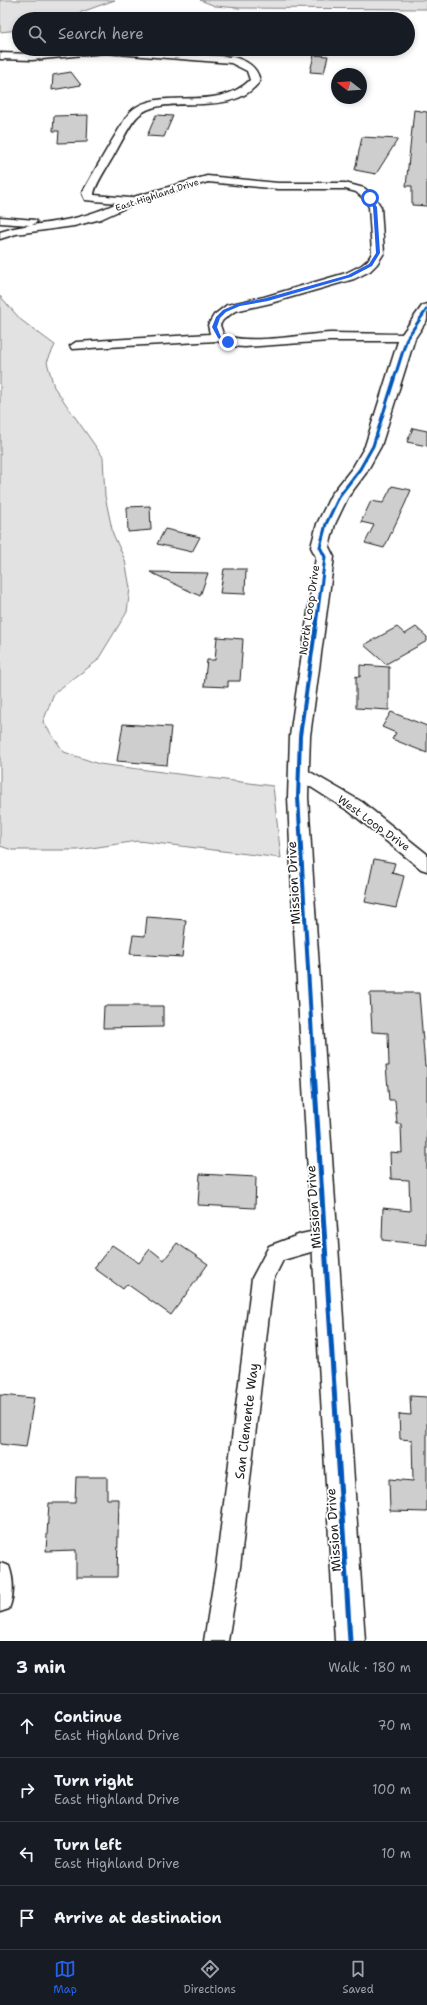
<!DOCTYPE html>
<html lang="en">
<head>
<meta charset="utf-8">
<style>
	:root { --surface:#171b24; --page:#242831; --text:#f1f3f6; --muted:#9ea1a6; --line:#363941; --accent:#2563eb }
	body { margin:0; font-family:"Shantell Sans",sans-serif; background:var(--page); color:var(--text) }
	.compass { position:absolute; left:331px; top:68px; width:36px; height:36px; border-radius:50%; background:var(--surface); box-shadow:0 2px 6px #0003; rotate:287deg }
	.stop { position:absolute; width:12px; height:12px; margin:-9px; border:3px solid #2563eb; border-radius:50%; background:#fff }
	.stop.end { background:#2563eb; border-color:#fff; box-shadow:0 1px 4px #0008 }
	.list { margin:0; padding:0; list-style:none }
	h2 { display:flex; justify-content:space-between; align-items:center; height:52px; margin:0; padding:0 16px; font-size:17px }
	h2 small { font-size:13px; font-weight:400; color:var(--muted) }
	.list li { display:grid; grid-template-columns:26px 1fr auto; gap:12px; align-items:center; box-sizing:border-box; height:64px; padding:0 16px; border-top:1px solid var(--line) }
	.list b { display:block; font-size:15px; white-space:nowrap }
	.list p { margin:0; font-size:13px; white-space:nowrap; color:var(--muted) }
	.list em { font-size:13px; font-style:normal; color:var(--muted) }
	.icon { flex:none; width:22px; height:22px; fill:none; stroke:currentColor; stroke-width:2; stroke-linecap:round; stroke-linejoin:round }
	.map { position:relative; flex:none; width:427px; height:1641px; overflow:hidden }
	.search { position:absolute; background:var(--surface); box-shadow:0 2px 6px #0003; left:12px; right:12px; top:12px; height:44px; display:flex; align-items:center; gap:10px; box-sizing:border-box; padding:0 14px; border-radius:22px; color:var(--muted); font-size:15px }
	.sheet { height:308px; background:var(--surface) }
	nav { display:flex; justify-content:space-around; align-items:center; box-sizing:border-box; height:56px; border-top:1px solid var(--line); background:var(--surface); font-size:11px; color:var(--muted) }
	nav a { display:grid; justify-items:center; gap:2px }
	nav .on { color:var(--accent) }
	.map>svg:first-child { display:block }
	.green { fill:#e2e2e2; stroke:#7f7f7f }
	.building { fill:#cecece; stroke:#1c1c1c }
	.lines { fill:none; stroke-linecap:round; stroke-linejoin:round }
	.minor-casing { stroke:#1c1c1c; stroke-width:3 }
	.tertiary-casing { stroke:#1c1c1c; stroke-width:3 }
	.minor { fill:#fff; fill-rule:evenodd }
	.tertiary { fill:#fff; fill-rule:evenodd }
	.cycleway-far2-casing { stroke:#fff; stroke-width:5 }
	.cycleway-far1-casing { stroke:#fff; stroke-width:6 }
	.cycleway-casing { stroke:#fff; stroke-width:8 }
	.cycleway-far2 { stroke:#0057b8; stroke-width:3 }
	.cycleway-far1 { stroke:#0057b8; stroke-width:4 }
	.cycleway { stroke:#0057b8; stroke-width:5 }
	.route { fill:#2563eb }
	.labels { text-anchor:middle; stroke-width:3.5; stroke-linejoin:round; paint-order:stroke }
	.far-street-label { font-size:9px; fill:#1c1c1c; stroke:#fff }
	.street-label { font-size:11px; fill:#1c1c1c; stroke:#fff }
	.near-street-label { font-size:13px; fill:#1c1c1c; stroke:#fff }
</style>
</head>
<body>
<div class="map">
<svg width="427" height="1641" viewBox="0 0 427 1641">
	<rect width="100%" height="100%" fill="#fff"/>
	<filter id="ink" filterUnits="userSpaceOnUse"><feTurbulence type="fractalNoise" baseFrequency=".025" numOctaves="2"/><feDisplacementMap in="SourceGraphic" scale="8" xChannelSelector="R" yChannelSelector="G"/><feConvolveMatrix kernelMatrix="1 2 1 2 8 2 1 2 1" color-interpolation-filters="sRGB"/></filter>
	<g filter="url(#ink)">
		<path class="green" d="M0,0h115l-53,19h-43v11l-19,2z
			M200,0h227v9l-188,-1 -24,-2z
			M0,296l21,24 34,25 -8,17 7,25 49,70 2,39 8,38 12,26 5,28 -3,24 -30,49 -43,32 -11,29 21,30 35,12 174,22 8,72 -143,-17 -60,9h-66l-12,-4z"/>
		<path class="building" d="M314,55l14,1 -4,17 -14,-1z
			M71,72l10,13 -29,5 1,-15z
			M414,110l13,2v94l-15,-1v-19h-6z
			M88,115l-1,27 -29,1 1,-12h-6l1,-15z
			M156,115l17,1 -9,21 -17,-1z
			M362,137l36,2 -22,35 -21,-4z
			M413,428l14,3v15l-20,-4z
			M392,486l19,4 -6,14 -21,44 -19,-5 9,-18 -13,-3 10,-21 12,2z
			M150,506l1,24 -23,2 -1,-25z
			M165,529l35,8 -8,15 -35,-8z
			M224,569h22l-1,25 -25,-1z
			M150,572l58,1 -8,23z
			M397,627l8,7 11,-7 11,10v4l-41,23 -22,-19z
			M217,637l26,2 -3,42h-12v6l-24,-1 3,-26h8z
			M360,665l29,2v43l-33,-2v-32l4,1z
			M391,712l36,14v27l-35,-14 4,-6 -14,-6z
			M123,724l48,3 -4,38 -50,-4z
			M374,859l21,4 -3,10 12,3 -8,32 -31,-6z
			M147,917l39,3 -4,37 -52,-3 3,-19 12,1z
			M370,993h49l6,73h2v179l-45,-5 1,-32 27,3 -1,-31 -18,-1 -1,-27 12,1 -1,-29h-4l-2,-24h-6l-3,-34h3l-1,-33 -16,-1z
			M104,1006h59v21l-60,1z
			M200,1174l56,3 -1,31 -57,-3z
			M177,1243l31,21 -37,51 -44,-31 -4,5 -29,-21 18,-23 27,18 11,-14 14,11z
			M0,1395l34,3 -8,49 -26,-3z
			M410,1396l17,1v115l-37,-1 -1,-32 24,2 -1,-41 -12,-1 -1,-25 12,1z
			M76,1477h31v22h12l-2,78h-41v-27l-30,1 3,-48h26z"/>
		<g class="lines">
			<g class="minor-casing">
				<path id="minor" d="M85,49h45l102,8c14,3 25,9 28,24 -30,41 -94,9 -122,35 -8,7 -19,31 -25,41 -5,9 -19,29 -19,38l36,3 77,-22 71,7h67l19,5 10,8 7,11 3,46 -7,11 -7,7 -16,8 -83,24 -36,8 -12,9 -3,5 3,9c22,12 81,0 107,-1 26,0 51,1 77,1l4,1 2,3 -2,3h-82l-84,6 -17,-1 -11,-5 -145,8 -2,-3 6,-4 134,-8 -2,-9 6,-10 13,-10 37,-8 82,-24 16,-8 6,-5 4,-7 -3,-46 -4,-7 -9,-8 -11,-3h-67l-70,-7 -72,21 -35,16 -27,7 -58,8 -16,5v-7l14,-4 16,-3 -30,-2v-6l35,3 2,2 -5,3c33,-4 55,-8 85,-22l-32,-3 -3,-7c13,-23 25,-45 39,-67 3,-5 6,-11 10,-15 30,-26 84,3 119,-31l-3,-9 -16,-8 -126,-10 -73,7 -32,-1v-6l32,1z
					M298,765l64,37 65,52v17l-6,-2 -71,-57 -58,-37 -2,-4 2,-4z
					M325,1229l7,3 3,7 -3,7 -49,14 -10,20 -33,287 -12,74h-24l12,-74 36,-289 17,-32 32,-12z
					M0,1563l9,3c5,14 5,30 0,43l-9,3z"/>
			</g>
			<g class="tertiary-casing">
				<path id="tertiary" d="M427,304v16l-12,18 -34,108 -15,27 -18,24 -13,27 -6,23 5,10 -24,179 -2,61 6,97 51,747h-30l-43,-747 -4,-97 2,-61 26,-179 -5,-10 6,-23 14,-29 22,-28 12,-21 34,-108 23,-32z"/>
			</g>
			<use href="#minor" class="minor"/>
			<use href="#tertiary" class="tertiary"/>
			<g class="cycleway-far2-casing">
				<path id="cycleway-far2" d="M316,625l9,-68 -5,-10 6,-23 14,-29 20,-26 13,-23 34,-108 20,-29"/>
			</g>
			<g class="cycleway-far1-casing">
				<path id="cycleway-far1" d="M314,1071l-16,-274 2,-61 16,-112"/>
			</g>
			<g class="cycleway-casing">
				<path id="cycleway" d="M314,1070l36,571"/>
			</g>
			<use href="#cycleway-far2" class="cycleway-far2"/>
			<use href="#cycleway-far1" class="cycleway-far1"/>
			<use href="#cycleway" class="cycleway"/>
		</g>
	</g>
	<path class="route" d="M370,197l7,10 3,46 -8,13 -21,11 -83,24 -28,5 -14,6 -6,6 -3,9 4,10 9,5 -4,1 -8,-5 -6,-11 4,-10 7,-7 14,-6 29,-6 82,-23 21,-11 7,-11 -3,-46 -6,-9z"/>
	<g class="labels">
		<g class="far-street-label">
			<text transform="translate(157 195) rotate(-18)" y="3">East Highland Drive</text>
		</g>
		<g class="street-label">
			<text transform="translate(309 610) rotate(-82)" y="4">North Loop Drive</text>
			<text transform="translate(374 823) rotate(36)" y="4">West Loop Drive</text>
		</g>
		<g class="near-street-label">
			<text transform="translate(293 883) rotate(-93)" y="5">Mission Drive</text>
			<text transform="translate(313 1207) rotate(-94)" y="5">Mission Drive</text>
			<text transform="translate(246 1421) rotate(-83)" y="5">San Clemente Way</text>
			<text transform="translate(333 1530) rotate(-94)" y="5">Mission Drive</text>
		</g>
	</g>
</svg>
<svg class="compass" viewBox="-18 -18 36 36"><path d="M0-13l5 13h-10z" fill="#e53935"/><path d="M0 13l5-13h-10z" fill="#9ea1a6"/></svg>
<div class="stop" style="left:370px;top:198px"></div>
<div class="stop end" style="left:228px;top:342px"></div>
<div class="search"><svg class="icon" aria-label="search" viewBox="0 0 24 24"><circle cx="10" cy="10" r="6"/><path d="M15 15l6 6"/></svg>Search here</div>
</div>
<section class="sheet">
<h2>3 min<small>Walk · 180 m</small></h2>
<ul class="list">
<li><svg class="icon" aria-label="ahead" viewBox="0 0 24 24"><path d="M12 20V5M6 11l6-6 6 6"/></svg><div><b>Continue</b><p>East Highland Drive</p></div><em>70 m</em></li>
<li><svg class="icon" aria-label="right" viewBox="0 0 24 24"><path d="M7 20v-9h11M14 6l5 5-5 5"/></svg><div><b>Turn right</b><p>East Highland Drive</p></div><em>100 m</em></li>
<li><svg class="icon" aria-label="left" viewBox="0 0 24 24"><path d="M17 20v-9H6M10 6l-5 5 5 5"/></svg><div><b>Turn left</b><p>East Highland Drive</p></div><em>10 m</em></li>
<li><svg class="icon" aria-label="arrive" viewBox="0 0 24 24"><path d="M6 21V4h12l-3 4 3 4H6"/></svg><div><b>Arrive at destination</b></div></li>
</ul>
</section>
<nav>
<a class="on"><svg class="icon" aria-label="map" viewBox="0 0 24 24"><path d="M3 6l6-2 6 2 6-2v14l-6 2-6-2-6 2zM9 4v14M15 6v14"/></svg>Map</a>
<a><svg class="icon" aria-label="directions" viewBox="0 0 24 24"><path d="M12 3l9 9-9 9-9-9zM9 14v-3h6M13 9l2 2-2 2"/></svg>Directions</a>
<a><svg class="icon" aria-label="saved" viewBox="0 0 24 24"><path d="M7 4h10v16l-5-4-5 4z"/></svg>Saved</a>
</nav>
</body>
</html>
